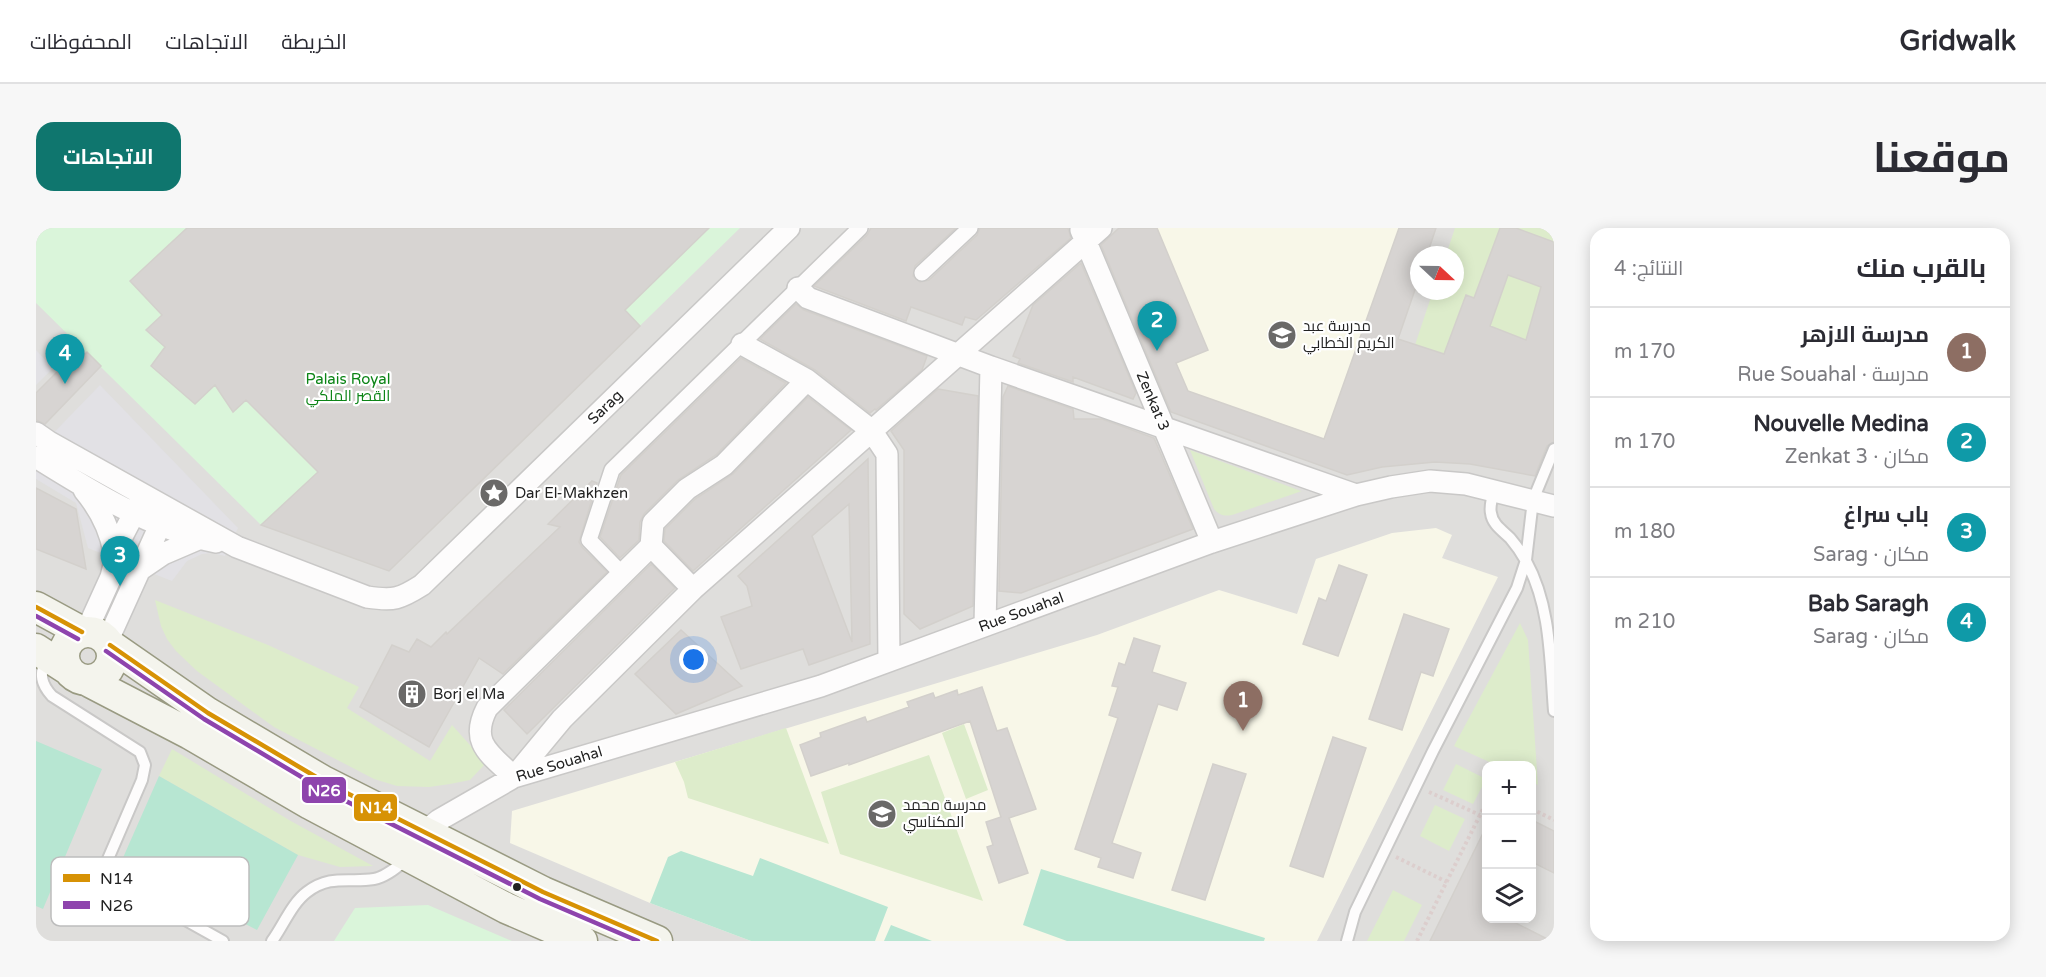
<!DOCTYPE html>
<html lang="ar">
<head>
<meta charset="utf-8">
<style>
	:root { --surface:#fff; --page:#f7f7f7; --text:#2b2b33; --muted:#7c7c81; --line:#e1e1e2; --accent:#0f766e }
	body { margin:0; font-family:"Varela Round",Cairo,sans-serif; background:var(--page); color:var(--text); direction:rtl }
	.controls { position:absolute; right:18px; bottom:18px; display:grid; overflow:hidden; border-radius:12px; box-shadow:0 3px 15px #0003 }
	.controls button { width:54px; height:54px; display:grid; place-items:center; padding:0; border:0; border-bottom:2px solid var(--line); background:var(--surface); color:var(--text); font:30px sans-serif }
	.compass { position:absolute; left:1374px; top:18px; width:54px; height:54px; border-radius:50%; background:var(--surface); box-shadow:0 3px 15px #0003; rotate:112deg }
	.you { position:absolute; left:658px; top:432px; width:21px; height:21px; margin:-15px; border:4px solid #fff; border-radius:50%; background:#1a73e8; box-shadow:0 0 0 9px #1a73e833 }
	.badge { display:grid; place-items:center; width:39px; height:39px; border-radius:50%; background:var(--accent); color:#fff; font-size:20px; font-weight:700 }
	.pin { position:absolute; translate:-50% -50px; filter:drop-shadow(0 2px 3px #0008) }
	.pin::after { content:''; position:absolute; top:32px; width:21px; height:18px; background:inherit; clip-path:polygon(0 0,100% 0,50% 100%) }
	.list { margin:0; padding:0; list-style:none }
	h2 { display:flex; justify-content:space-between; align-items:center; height:78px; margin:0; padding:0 24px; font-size:26px }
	h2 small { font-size:20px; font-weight:400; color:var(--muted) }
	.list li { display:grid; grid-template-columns:39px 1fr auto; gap:18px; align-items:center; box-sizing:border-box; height:90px; padding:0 24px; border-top:2px solid var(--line) }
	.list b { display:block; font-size:22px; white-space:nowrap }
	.list p { margin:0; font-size:20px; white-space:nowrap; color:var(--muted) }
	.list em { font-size:20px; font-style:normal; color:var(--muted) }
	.icon { flex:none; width:33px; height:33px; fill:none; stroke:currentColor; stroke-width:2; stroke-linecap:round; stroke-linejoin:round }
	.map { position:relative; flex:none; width:1518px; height:713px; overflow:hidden; direction:ltr; border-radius:18px }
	header { display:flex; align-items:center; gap:36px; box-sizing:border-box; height:84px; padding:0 30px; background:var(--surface); border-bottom:2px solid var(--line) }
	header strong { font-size:28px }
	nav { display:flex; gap:33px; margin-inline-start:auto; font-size:21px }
	.intro { display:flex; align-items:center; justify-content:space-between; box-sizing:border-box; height:144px; padding:0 36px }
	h1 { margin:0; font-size:42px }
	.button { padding:15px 27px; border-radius:18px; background:var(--accent); color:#fff; font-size:21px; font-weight:700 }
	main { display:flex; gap:36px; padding:0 36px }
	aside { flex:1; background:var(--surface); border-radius:18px; box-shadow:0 3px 15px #0003 }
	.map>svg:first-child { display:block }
	.residential { fill:#dfdedc; fill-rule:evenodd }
	.education { fill:#f8f7e8 }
	.grass { fill:#ddeccb }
	.park { fill:#daf5da }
	.pitch { fill:#b7e6d2 }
	.plaza { fill:#e2e1e5 }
	.building { fill:#d7d4d2; stroke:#d3d0cc; stroke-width:1.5; fill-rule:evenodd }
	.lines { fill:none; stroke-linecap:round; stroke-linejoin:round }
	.service-casing { stroke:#c9c8c7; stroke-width:14 }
	.pedestrian-casing { stroke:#c9c8c7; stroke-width:18 }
	.minor-casing { stroke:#c9c8c7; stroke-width:24 }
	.secondary-casing { stroke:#999a82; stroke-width:33 }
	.path { stroke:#dccecd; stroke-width:4; stroke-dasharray:3 3; stroke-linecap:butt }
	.service { stroke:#fdfcfc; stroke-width:10 }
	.pedestrian { stroke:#fdfcfc; stroke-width:15 }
	.minor { stroke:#fdfcfc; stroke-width:21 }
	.secondary { stroke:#f4f4ed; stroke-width:30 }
	.bus-1-casing { stroke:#fff; stroke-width:9 }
	.bus-2-casing { stroke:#fff; stroke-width:9 }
	.bus-1 { stroke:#d79205; stroke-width:4.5 }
	.bus-2 { stroke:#8e44ad; stroke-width:4.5 }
	.bus-dot { fill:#222; stroke:#fff; stroke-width:2 }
	.labels { text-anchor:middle; stroke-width:4.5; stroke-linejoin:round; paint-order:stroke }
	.poi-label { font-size:15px; fill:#222; stroke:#fff; text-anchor:start }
	.park-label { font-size:15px; fill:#0c8416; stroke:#fff }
	.street-label { font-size:15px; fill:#222; stroke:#fff }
	.key { fill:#fff; stroke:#bdbdbd; stroke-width:1.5 }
	.key-label { font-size:16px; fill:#222 }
	.line-badge { stroke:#fff; stroke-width:2 }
	.badge-label { font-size:16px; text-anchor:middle; font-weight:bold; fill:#fff }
</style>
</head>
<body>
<header>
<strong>Gridwalk</strong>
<nav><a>الخريطة</a><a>الاتجاهات</a><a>المحفوظات</a></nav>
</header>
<div class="intro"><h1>موقعنا</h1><a class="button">الاتجاهات</a></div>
<main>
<aside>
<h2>بالقرب منك<small>النتائج: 4</small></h2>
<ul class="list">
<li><span class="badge" style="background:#8d6e63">1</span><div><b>مدرسة الازهر</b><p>مدرسة · Rue Souahal</p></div><em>170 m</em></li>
<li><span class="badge" style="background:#0f9aa8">2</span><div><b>Nouvelle Medina</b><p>مكان · Zenkat 3</p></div><em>170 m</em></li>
<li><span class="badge" style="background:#0f9aa8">3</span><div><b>باب سراغ</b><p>مكان · Sarag</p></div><em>180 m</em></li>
<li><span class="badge" style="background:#0f9aa8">4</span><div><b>Bab Saragh</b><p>مكان · Sarag</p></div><em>210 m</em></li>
</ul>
</aside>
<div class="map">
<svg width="1518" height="713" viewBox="0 0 1518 713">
	<rect width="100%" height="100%" fill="#f0eeeb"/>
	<path class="residential" d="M0,0h1518v713h-1518zM1383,27h36v36h-36zM1450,538h46v152h-46z"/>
	<path class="education" d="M1121,0h279l-9,27h-8v23l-60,173 -171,-60 -58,-139z
		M1400,300l16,7 -10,23 56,19 -181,364h-566l-101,-38 -140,-60 2,-32 585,-176 122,-45 78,24 19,-55 76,-26z"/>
	<path class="grass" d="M1419,0h99v14l-38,133 -101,-30 18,-54h22v-36h-9z
		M1154,222l111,41h1l-67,23c-9,3 -15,2 -21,-5z
		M119,372l113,45 91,42 -12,21 83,53 22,-36 34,38 -16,17 -20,4 -21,3 -32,-1 -23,-7 -100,-52 -77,-56 -21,-20 -9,-12 -6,-13z
		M1484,395l8,17 10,145 -6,-3v-16l-36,-1 -42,-19z
		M928,496l24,66 -22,9 -24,-66z
		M750,500l43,116 -141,-46 -4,-16 -9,-20z
		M136,521l117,71 84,46 -33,1 -42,-12 -139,-79z
		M893,527l54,146 -143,-47 -19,-62z
		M1420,536l30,15 -13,25 -30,-14z
		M1399,577l30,14 -16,32 -29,-15z
		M1357,662l29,15 -18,36h-37z"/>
	<path class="park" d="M0,0h704l-351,343 -128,-46 -225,-222z
		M392,677l84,36h-178l21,-33z"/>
	<path class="pitch" d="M0,513l66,28 -59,140 -7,-3z
		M123,548l139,79 -41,75 -135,-70z
		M645,623l72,25 7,-18 128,49 -13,34h-124l-101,-38 18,-46z
		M1005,641l224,69 -1,3h-197l-44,-16z
		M855,697l41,16h-48z"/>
	<path class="plaza" d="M0,122l17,18 -17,17z
		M64,157l138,143 -13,28 -13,-3 -10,1 -15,7 -15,20 -84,-33 -12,-45 -40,-24v-28z"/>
	<path class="building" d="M151,0h522l-84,82 15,16 -251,245 -128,-46 57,-53 -72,-72 -13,12 -18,-27 -20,19 -44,-38 14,-19 -19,-17 16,-15 -32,-34z
		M835,0h85l-41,38 -2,10 7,6 9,-2 48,-45 3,-7h88l3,10 -95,82 -11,-3 -3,8 -51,-18 -5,14 -92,-35 53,-51z
		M1083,0h38l51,122 -32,13 12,28 136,48 75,-211h37l-9,27h-8v23l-21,61 46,15 22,-59 8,3 26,-70h16l38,14v200l-7,4 -12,30 -65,-12 -35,-2 -53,5 -35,8 -176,-63 -70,-167zM1472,47l33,12 -15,53 -36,-14z
		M1045,35l55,130 -3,6 -60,-22v5l-55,-19 2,-4 -7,-3 20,-51z
		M760,76l8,6 123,46 -5,14 -46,40 -1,-1 -5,4 -55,-43 -55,-31z
		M51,124l14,14 -56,58 -9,-4v-27l24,-24 6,5z
		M705,130l45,25 -70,72 -38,25 -34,34 -4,8 -1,18 -19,18 -20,-21 21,-62z
		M972,158l65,23 1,10h28l52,19 39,91 -172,64 -22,-2 4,-194z
		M902,161l40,7 -5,210 -53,23 -16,-15v-164l-13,-19z
		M772,169l43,33 -158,141 -29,-30 1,-12 30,-30 38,-25z
		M832,231l2,185 -61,21 -6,-16 -62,20 -20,-52 31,-11 -5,-20 -9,-10zM813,276l3,138 -40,-106z
		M556,253l5,2 -18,59 3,5 25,25 -104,102 -24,-16 -50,89 -69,-40 32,-62 17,7 8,-13 14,8 15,-15 1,2 113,-107 -12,-3z
		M0,260l40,21 10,60 -50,-20z
		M615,336l24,24 -148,146 -23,-24z
		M1303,337l28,10 -29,81 -35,-12 16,-46 7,3z
		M1368,386l45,15 -16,47 -12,-4 -19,58 -33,-11z
		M645,402l61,56 -66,28 -41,-40z
		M1098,410l26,8 -8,26 34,11 -9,27 -19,-6 -46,139 29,10 -8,25 -35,-11 3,-9 -26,-9 43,-131 -9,-3 9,-28 -6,-1 7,-23 6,2z
		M946,459l15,44 10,-3 29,81 -27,9 19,55 -29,10 -12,-36 6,-2 -7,-23 15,-5 -31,-96 -121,44v-2l-38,13 -11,-31 21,-8 -1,-4 45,-16 2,5 42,-15 -2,-5 26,-9 2,5 22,-8 1,5z
		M1297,509l33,11 -43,129 -33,-11z
		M1177,536l33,10 -41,126 -33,-10z
		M1496,592l22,11v42l-22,-11z
		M1450,599v91h20l45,23h-121z"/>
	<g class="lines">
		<g class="service-casing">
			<path id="service" d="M1457,262c0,7 -4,17 -2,23 1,11 12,18 19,25 6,7 12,16 16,23 25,45 24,100 28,150
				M10,431c-7,15 -5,25 6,37l88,56 5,13 -3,15 -34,79c-2,11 2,18 11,24l104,58
				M236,713c11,-15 20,-38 35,-49 24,-18 42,-9 67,-13 12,-2 23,-12 32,-19
				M1311,713l8,-29 78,-161 84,-163 9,-28 7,-60 21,-51"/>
		</g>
		<g class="pedestrian-casing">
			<path id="pedestrian" d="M886,45l48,-45
				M586,346l-33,-34 23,-70 248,-242"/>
		</g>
		<g class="minor-casing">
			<path id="minor" d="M1045,2l131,312
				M762,60l10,10 183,69 365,128
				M706,116l65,36 64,50 16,24 2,206
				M771,152l-83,85 -37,24 -34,34 -2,23 -164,162c-18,35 3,46 27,69l48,-58 131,-130 408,-361
				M0,205l13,9 188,105 130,50c27,4 33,2 55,-12l367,-357
				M0,229c56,35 115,72 180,85
				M48,262c15,18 26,39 30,62
				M615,318l42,43
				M105,341l22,-15 35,-15
				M949,397l6,-258
				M50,404l25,-55 3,-12v-13l26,-50
				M71,414l58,-128
				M382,615l6,-11 15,-12 75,-43 307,-91 391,-144 144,-47 35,-8 39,-6 36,3 88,22"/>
		</g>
		<g class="secondary-casing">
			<path id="secondary" d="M0,379l46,25
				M28 428a24 24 0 1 1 48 0a24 24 0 1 1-48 0Z
				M74,417l98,68 115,68 220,111 114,49
				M0,421l31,20
				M52,453l102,53 120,70 196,104 76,33"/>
		</g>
		<path class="path" d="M1393,564l51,23
			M1496,581l22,11
			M1360,629l51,25
			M1381,713l69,-138"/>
		<use href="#service" class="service"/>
		<use href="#pedestrian" class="pedestrian"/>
		<use href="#minor" class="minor"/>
		<use href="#secondary" class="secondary"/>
		<g class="bus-1-casing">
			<path id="bus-1" d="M0,379l46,25
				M74,417l98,68 115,68 220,111 114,49"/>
		</g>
		<g class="bus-2-casing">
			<path id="bus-2" d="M0,388l42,23
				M70,423l98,68 116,69 220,111 98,42"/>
		</g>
		<use href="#bus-1" class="bus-1"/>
		<use href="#bus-2" class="bus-2"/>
	</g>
	<defs>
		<g id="school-disc" transform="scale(1.5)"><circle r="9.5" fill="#6a6968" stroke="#fff"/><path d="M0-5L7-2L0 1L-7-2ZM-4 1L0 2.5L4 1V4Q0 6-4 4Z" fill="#fff"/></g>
		<g id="sight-disc" transform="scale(1.5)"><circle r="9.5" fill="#6a6968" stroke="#fff"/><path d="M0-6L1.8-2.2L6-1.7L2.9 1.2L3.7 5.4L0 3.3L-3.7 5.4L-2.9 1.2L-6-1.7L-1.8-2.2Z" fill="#fff"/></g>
		<g id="building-disc" transform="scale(1.5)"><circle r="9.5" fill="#6a6968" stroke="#fff"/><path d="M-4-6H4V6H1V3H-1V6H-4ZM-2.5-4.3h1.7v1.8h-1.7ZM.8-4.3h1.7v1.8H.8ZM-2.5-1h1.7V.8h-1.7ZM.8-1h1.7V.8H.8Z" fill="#fff"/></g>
	</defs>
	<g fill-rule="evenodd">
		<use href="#school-disc" x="1246" y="107"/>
		<use href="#sight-disc" x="458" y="265"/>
		<use href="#building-disc" x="376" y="466"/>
		<use href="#school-disc" x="846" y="586"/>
	</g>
	<circle class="bus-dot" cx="481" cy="659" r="5"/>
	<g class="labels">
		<g class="poi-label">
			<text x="1267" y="103">مدرسة عبد<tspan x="1267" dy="17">الكريم الخطابي</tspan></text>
			<text x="479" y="270">Dar El-Makhzen</text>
			<text x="397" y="471">Borj el Ma</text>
			<text x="867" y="582">مدرسة محمد<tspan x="867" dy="17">المكناسي</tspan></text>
		</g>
		<g class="park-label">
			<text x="312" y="156">Palais Royal<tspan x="312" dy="17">القصر الملكي</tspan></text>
		</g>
		<g class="street-label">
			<text transform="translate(1117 173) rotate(67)" y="5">Zenkat 3</text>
			<text transform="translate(569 179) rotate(-44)" y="5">Sarag</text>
			<text transform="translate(985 384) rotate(-20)" y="5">Rue Souahal</text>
			<text transform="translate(523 536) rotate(-17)" y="5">Rue Souahal</text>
		</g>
	</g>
	<rect x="15" y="629" width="198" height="69" rx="9" class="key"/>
	<rect x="27" y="646" width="27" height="8" fill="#d79205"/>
	<rect x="27" y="673" width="27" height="8" fill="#8e44ad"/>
	<g class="key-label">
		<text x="64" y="656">N14</text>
		<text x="64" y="683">N26</text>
	</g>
	<g class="line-badge">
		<rect x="265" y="548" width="46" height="28" rx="6" fill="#8e44ad"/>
		<rect x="317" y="565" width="45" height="29" rx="6" fill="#d79205"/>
	</g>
	<g class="badge-label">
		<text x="288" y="568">N26</text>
		<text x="340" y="585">N14</text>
	</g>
</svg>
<div class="controls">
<button>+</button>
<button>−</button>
<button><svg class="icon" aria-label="layers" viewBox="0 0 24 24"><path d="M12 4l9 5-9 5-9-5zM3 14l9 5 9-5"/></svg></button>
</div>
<svg class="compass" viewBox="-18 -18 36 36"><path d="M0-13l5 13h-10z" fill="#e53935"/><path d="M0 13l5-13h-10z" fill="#7c7c81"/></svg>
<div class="you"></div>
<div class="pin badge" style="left:1207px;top:503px;background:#8d6e63">1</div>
<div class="pin badge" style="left:1121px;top:123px;background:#0f9aa8">2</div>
<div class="pin badge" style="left:84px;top:358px;background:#0f9aa8">3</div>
<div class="pin badge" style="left:29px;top:156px;background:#0f9aa8">4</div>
</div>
</main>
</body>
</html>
